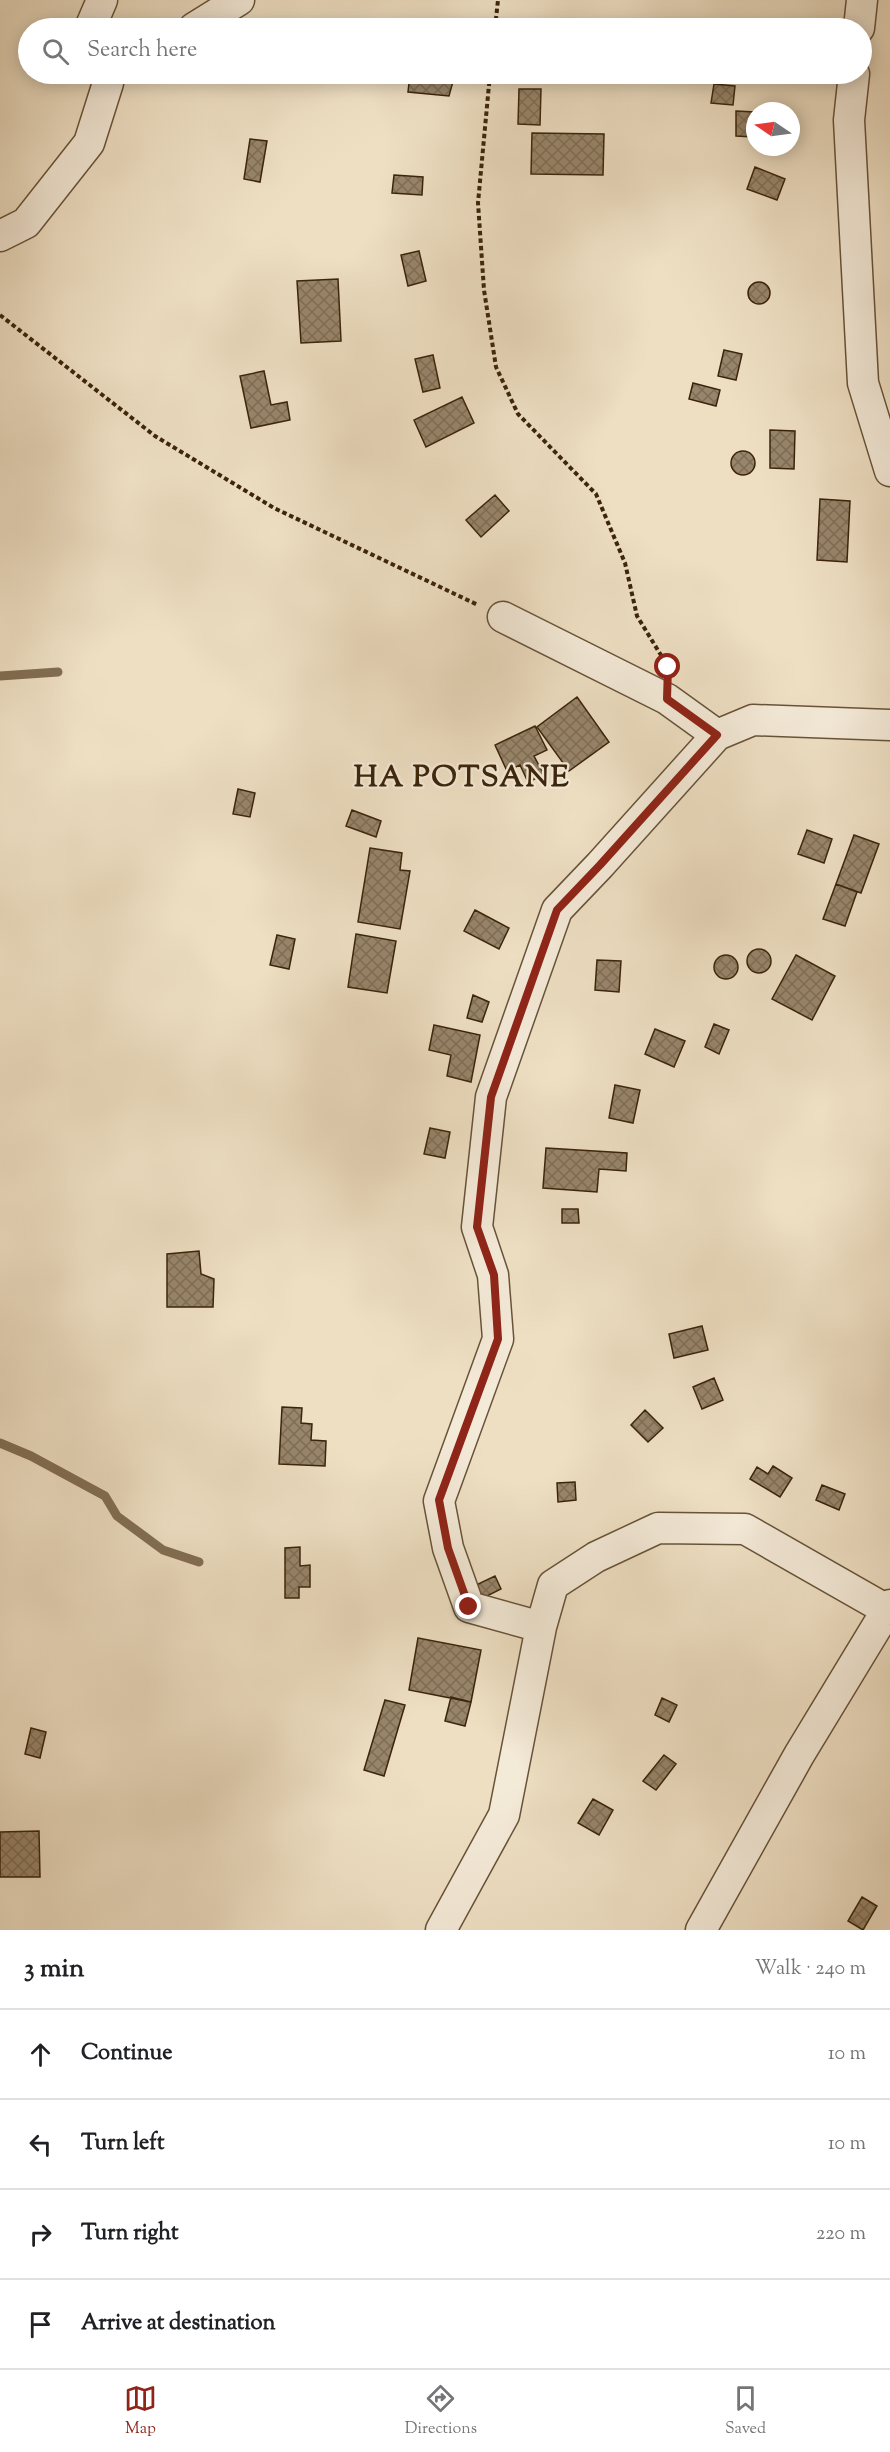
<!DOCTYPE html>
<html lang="en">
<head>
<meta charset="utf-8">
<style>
	:root { --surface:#fff; --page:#f2f2f2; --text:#202124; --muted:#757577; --line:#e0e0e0; --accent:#8f2418 }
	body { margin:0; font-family:"Sorts Mill Goudy",serif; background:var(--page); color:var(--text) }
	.compass { position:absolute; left:746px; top:102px; width:54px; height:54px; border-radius:50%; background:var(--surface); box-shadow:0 3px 15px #0003; rotate:283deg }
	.stop { position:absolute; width:18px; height:18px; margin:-14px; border:4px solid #8f2418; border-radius:50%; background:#fff }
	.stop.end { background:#8f2418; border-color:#fff; box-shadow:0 2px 6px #0008 }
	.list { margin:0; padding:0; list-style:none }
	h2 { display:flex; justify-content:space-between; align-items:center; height:78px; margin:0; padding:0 24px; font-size:26px }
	h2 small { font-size:20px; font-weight:400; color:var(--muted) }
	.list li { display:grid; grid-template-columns:39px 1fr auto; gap:18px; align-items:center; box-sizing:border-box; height:90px; padding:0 24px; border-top:2px solid var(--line) }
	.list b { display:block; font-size:22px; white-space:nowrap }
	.list em { font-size:20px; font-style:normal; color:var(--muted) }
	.icon { flex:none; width:33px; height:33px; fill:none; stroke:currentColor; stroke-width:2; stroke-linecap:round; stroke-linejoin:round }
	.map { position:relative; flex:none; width:890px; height:1930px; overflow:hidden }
	.search { position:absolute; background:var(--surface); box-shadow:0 3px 15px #0003; left:18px; right:18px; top:18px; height:66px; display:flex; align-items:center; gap:15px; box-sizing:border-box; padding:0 21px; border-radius:33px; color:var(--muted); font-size:22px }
	.sheet { height:438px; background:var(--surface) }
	nav { display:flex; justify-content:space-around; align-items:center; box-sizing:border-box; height:84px; border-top:2px solid var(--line); background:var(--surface); font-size:16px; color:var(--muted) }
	nav a { display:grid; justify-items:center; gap:3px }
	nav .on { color:var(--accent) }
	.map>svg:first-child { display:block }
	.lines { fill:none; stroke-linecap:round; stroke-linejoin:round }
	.stream { stroke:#826e54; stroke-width:9 }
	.building { fill:url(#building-cross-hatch); stroke:#3b240b; stroke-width:1.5 }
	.minor-casing { stroke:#685339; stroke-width:33 }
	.path { stroke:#3b240b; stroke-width:4; stroke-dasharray:4.5 3; stroke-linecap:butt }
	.minor { stroke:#f4ead8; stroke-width:30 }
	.route { stroke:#8f2418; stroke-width:8 }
	.labels { text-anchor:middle; stroke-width:4.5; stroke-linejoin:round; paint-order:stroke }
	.district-label { font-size:30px; font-weight:bold; letter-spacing:1.5px; fill:#3b240b; stroke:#f4ead8 }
</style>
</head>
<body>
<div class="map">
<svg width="890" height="1930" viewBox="0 0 890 1930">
	<defs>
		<pattern id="building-cross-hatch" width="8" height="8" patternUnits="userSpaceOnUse" patternTransform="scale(1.5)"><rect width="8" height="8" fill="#98856b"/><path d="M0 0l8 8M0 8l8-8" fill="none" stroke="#7d6d56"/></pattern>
	</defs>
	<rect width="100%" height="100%" fill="#eedfc3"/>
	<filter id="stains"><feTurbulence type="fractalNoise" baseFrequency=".00333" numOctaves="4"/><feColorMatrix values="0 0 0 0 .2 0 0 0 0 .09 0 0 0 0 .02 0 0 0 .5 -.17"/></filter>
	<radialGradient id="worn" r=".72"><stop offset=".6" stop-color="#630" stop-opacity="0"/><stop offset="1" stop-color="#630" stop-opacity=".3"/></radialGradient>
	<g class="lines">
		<path class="stream" d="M0,676l58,-4
			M0,1443l31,13 74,40 12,20 46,34 36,12"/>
	</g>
	<path class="building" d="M410,74h45l-6,22 -41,-4z
		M714,84l21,2 -2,19 -22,-2z
		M519,89h22l-1,36 -22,-1z
		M736,111l19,1 -1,25 -18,-1z
		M532,133l72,1 -1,41 -72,-1z
		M250,139l17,2 -7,41 -16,-3z
		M755,167l30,12 -8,21 -30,-11z
		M394,175l29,2 -1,18 -30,-2z
		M419,251l7,30 -18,5 -7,-31z
		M338,279l3,62 -40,2 -4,-62z
		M748 293a11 11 0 1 1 22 0a11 11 0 1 1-22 0Z
		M724,350l18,4 -6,26 -18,-4z
		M433,355l7,33 -17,4 -8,-33z
		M264,371l7,34 16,-3 3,18 -39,8 -11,-52z
		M693,383l27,7 -4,16 -27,-7z
		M462,397l12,26 -48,24 -12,-27z
		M770,430l25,1 -1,38 -24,-1z
		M731 463a12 12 0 1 1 24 0a12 12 0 1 1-24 0Z
		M495,495l14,16 -28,26 -15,-17z
		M820,499l30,2 -3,61 -30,-2z
		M577,697l32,45 -40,29 -32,-44z
		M535,726l12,24 -13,6 10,19 -16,7 -8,-17 -13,6 -12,-26z
		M238,789l17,4 -5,24 -17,-3z
		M352,810l29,11 -5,16 -30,-11z
		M807,830l25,9 -8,24 -26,-9z
		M854,835l25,9 -18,49 -25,-9z
		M370,848l32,5 -2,17 10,1 -10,58 -42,-7z
		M836,884l21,8 -12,34 -22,-7z
		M475,910l34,18 -10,21 -35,-18z
		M356,934l40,7 -9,52 -39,-6z
		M277,935l18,4 -6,30 -19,-4z
		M747 961a12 12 0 1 1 24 0a12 12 0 1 1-24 0Z
		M796,955l39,21 -23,44 -40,-21z
		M714 967a12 12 0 1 1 24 0a12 12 0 1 1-24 0Z
		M597,960l24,1 -2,31 -24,-2z
		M473,995l16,7 -7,20 -15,-4z
		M714,1024l15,6 -10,24 -14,-7z
		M434,1025l46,10 -9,47 -24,-6 4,-21 -22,-5z
		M655,1029l30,12 -11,26 -29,-13z
		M615,1085l25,5 -7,33 -24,-5z
		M430,1128l20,4 -5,26 -21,-4z
		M546,1148l81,5 -1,18 -27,-2 -2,23 -54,-4z
		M562,1209h16l1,14h-17z
		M199,1251l2,23 13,5 -1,28h-46v-53z
		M702,1326l6,24 -34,8 -5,-24z
		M714,1378l9,22 -21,9 -9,-22z
		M282,1407l20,1 -1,15 11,1 -1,16 15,1 -1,25 -46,-2z
		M645,1410l18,18 -15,14 -17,-17z
		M773,1466l19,12 -12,19 -30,-18 7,-12 11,7z
		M575,1482l1,18 -18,2 -1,-19z
		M822,1485l23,9 -6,16 -23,-10z
		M300,1547v19l10,-1v22h-11v11h-14v-50z
		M495,1576l6,13 -18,9 -7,-13z
		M418,1638l63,12 -10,52 -62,-12z
		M451,1697l20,5 -6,24 -20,-5z
		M662,1698l15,7 -8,17 -14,-7z
		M385,1700l20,5 -21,71 -20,-6z
		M31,1728l15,4 -6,26 -15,-4z
		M664,1755l12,9 -20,26 -13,-9z
		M593,1799l20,11 -14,25 -21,-12z
		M39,1831l1,46h-40v-45z
		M862,1897l15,9 -14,24 -15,-9z"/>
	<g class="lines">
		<g class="minor-casing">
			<path id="minor" d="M90,28l12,-28
				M194,28l45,-28
				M859,28l3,-28
				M854,74l-5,46 14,263 27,88
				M0,236l26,-13 63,-80 19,-60 -3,-9
				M503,617l164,82 50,36
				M541,1627l-72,-20 -21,-59 -9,-47 59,-162 -5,-64 -16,-48 14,-130 66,-187 43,-45 117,-130 36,-15 137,5
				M441,1930l63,-115 37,-188 12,-42 43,-28 62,-29 87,1 142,81
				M701,1930l98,-175 91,-150"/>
		</g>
		<path class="path" d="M495,28l3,-28
			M490,74l-12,129 6,87 12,77 22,47 78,80 29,69 12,53 30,49
			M0,315l155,121 119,72 204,97"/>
		<use href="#minor" class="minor"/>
	</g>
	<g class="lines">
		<path class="route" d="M469,1607l-21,-59 -9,-48 59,-161 -4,-64 -17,-48 14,-130 66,-187 43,-45 117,-130 -50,-36 1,-32"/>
	</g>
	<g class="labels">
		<g class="district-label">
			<text x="462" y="786">HA POTSANE</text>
		</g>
	</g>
	<rect width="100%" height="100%" filter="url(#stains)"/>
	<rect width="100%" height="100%" fill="url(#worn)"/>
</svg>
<svg class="compass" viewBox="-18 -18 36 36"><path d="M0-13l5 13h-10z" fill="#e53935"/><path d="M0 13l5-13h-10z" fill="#757577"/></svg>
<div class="stop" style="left:668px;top:667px"></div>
<div class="stop end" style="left:469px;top:1607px"></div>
<div class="search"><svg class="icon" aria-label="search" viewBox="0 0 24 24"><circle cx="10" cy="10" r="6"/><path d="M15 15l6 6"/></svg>Search here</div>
</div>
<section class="sheet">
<h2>3 min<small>Walk · 240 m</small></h2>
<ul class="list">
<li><svg class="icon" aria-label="ahead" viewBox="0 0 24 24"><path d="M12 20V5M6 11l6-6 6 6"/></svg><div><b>Continue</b></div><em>10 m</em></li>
<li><svg class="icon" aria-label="left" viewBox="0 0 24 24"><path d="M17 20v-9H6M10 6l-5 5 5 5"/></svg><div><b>Turn left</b></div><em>10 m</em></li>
<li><svg class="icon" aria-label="right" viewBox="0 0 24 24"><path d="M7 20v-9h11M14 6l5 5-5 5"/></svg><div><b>Turn right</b></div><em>220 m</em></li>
<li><svg class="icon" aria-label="arrive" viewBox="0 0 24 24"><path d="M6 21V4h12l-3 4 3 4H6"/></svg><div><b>Arrive at destination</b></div></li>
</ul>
</section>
<nav>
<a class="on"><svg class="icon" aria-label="map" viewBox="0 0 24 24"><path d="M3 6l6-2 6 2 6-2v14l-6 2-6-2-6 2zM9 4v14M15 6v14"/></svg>Map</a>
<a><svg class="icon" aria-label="directions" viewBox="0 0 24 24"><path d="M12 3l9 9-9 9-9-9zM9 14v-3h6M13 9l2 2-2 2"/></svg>Directions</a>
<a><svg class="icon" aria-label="saved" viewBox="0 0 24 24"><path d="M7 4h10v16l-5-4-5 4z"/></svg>Saved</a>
</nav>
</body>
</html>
